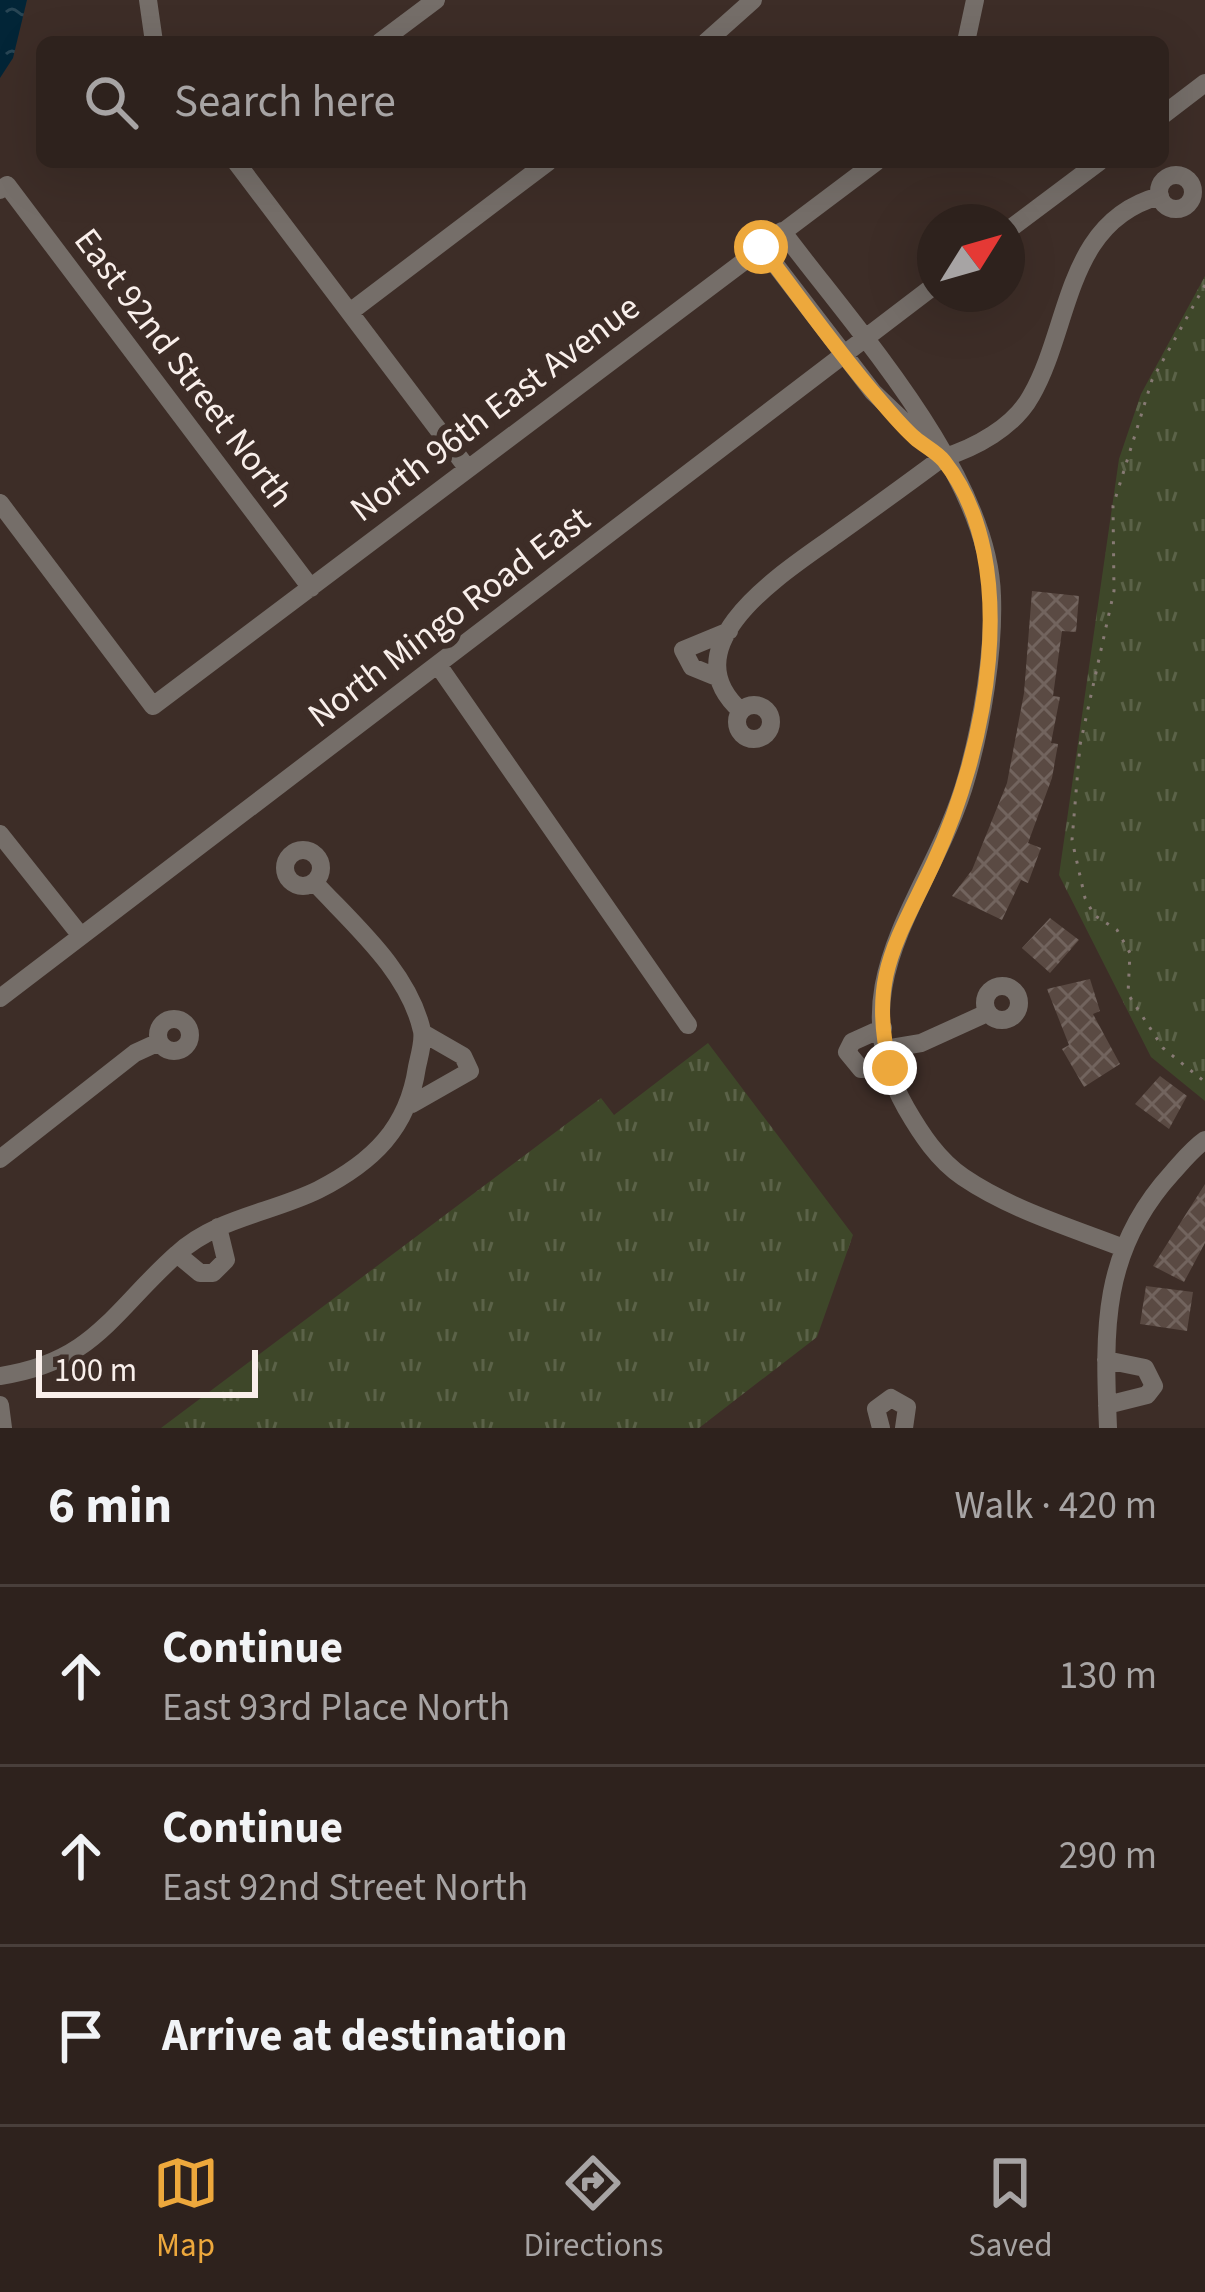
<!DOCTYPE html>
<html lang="en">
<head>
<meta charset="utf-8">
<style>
	:root { --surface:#2e221d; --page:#3a2f2a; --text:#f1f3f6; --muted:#a7a4a4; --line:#493f3b; --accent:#eda83c }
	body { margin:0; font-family:"Source Sans 3",sans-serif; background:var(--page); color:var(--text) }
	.compass { position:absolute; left:917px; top:204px; width:108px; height:108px; border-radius:50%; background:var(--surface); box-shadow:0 12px 48px #0002; rotate:53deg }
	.scale { position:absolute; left:36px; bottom:30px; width:222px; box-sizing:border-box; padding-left:12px; border:6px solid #f9efeb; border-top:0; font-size:33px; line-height:42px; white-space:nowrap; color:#f9efeb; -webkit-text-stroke:9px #3d2d27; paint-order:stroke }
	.stop { position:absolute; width:36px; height:36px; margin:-27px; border:9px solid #eda83c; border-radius:50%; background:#fff }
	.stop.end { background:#eda83c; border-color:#fff; box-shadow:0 3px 12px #0008 }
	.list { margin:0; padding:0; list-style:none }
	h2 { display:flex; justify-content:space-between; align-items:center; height:156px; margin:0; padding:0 48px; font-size:51px }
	h2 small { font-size:39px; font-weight:400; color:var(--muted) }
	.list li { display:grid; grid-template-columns:78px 1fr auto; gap:36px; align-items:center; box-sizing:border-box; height:180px; padding:0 48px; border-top:3px solid var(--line) }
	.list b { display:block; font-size:45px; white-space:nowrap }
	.list p { margin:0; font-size:39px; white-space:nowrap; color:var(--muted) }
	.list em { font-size:39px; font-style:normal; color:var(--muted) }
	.icon { flex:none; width:66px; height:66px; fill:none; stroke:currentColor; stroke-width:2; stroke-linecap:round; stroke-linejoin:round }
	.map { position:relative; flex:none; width:1205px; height:1428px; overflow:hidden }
	.search { position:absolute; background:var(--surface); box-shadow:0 12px 48px #0002; left:36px; right:36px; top:36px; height:132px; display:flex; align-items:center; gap:30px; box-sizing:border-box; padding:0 42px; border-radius:18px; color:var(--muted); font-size:45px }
	.sheet { height:696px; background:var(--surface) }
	nav { display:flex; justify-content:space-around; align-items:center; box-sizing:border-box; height:168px; border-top:3px solid var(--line); background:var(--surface); font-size:33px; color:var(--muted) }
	nav a { display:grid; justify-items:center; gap:6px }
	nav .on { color:var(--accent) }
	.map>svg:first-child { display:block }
	.grass { fill:url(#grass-tufts) }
	.water { fill:url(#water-ripples) }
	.building { fill:url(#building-cross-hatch) }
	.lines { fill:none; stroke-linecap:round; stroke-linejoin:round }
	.path { stroke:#877a74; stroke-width:3; stroke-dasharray:3 9; stroke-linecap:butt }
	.minor { stroke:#756e69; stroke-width:18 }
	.route { stroke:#eda83c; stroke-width:15 }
	.labels { text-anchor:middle; stroke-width:12; stroke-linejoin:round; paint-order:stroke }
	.street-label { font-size:36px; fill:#f9efeb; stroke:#3d2d27 }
</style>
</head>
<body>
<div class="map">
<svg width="1205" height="1428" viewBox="0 0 1205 1428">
	<defs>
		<pattern id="grass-tufts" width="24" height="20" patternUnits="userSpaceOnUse" patternTransform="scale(3)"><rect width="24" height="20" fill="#3e4729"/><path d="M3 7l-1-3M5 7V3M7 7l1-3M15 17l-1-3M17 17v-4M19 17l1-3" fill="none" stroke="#5b6248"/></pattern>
		<pattern id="water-ripples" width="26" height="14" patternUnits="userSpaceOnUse" patternTransform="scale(3)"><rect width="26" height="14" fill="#022537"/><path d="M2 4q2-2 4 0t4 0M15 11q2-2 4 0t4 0" fill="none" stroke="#284554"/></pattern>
		<pattern id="building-cross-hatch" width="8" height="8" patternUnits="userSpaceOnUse" patternTransform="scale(3)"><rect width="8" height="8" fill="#5a4a43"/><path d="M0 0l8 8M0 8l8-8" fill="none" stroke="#72645e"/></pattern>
	</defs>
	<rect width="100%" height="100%" fill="#3d2d27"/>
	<path class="grass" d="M1205,276v825l-54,-44 -92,-182 60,-416 22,-65z
		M708,1043l145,192 -36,102 -118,91h-538l440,-330 13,17z"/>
	<path class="water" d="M0,0h27l-14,58 -13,20z"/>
	<path class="building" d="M1032,591l47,5 -3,36 -14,-1 -9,65 7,1 -9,46 7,1 -6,34 -24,65 13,5 -13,35 -7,-3 -19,40 -50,-24 20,-26 35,-87 17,-90z
		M1050,918l29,22 -29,33 -28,-25z
		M1090,979l10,32 -7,3 27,50 -36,23 -22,-38 7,-4 -22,-56z
		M1160,1076l27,20 -18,33 -34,-25z
		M1205,1184v59l-21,39 -31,-16z
		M1146,1286l47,6 -6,39 -47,-7z"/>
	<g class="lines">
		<path class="path" d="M1205,285l-53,95 -39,126 1,85 -34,154 -8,95 13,58 9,17 23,15 13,23 -2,41 35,54 42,34"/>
		<path class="minor" d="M148,0l6,42
			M380,42l56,-42
			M706,42l47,-42
			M966,42l9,-42
			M1163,115l42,-32
			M236,162l232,307
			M1159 192a17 17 0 1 1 34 0a17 17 0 1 1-34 0Z
			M0,190l7,-5 304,403
			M782,231c71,95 207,243 210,365 2,56 -10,127 -25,180 -32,117 -133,205 -61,332 15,26 32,52 57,69 47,32 106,50 158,70
			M1007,231l92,-69
			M761,246l112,146 66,63
			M350,312l198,-150
			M0,503l153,203 723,-544
			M438,665l250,360
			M719,678l-27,-11 -9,-17 46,-19
			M737 722a17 17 0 1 1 34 0a17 17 0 1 1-34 0Z
			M741,711c-75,-67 47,-141 95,-176 35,-25 71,-51 106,-77 33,-10 72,-31 89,-62 40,-69 34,-175 129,-200
			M0,834l81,102
			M285 868a18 18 0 1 1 36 0a18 18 0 1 1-36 0Z
			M985 1003a17 17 0 1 1 34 0a17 17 0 1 1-34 0Z
			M0,998l935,-713
			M158 1035a16 16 0 1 1 32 0a16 16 0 1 1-32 0Z
			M883,1028l-31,14 -5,10 14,17 29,-1
			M885,1049l36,-6 66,-30
			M412,1104l58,-33 -7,-15 -40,-23
			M0,1159l135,-106 24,-11
			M218,1227l8,33 -13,13h-13l-23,-19c39,-36 94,-41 141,-64 55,-28 90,-62 99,-123 2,-10 7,-26 5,-36 -13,-59 -68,-106 -107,-148
			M1106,1360l39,8 9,18 -7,9 -40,10
			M0,1376c94,-14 112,-64 177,-122
			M0,1405l3,23
			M881,1428l-5,-19 15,-11 16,9 -3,21
			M1108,1428c-4,-99 -7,-177 64,-255 10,-11 20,-24 33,-33"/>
	</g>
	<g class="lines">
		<path class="route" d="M761,247c37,48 72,98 111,144 14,16 28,34 43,47 9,8 22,14 29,23 81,103 41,292 -10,401 -37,80 -66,114 -44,206"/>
	</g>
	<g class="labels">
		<g class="street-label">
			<text transform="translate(185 367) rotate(53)" y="13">East 92nd Street North</text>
			<text transform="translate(494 407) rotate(-37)" y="13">North 96th East Avenue</text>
			<text transform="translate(448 616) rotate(-37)" y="13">North Mingo Road East</text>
		</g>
	</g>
</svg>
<svg class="compass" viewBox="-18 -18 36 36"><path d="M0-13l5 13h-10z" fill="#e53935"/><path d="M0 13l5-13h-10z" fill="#a7a4a4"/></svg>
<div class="scale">100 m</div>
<div class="stop" style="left:761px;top:247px"></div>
<div class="stop end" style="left:890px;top:1068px"></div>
<div class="search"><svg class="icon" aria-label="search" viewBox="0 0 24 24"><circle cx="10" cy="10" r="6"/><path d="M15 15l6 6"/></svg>Search here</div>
</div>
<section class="sheet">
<h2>6 min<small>Walk · 420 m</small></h2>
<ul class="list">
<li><svg class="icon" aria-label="ahead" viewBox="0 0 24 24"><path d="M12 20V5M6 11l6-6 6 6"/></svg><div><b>Continue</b><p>East 93rd Place North</p></div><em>130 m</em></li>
<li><svg class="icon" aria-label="ahead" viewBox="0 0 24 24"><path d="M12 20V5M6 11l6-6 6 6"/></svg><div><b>Continue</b><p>East 92nd Street North</p></div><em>290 m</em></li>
<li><svg class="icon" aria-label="arrive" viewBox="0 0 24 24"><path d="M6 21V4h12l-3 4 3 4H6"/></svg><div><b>Arrive at destination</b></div></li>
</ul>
</section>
<nav>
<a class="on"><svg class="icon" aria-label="map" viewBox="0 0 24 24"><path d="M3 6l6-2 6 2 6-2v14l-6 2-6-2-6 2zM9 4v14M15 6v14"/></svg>Map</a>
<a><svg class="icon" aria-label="directions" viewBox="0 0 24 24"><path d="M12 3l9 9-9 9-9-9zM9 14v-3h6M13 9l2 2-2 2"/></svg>Directions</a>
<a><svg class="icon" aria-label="saved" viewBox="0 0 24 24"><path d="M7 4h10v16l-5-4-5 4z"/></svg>Saved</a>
</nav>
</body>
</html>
